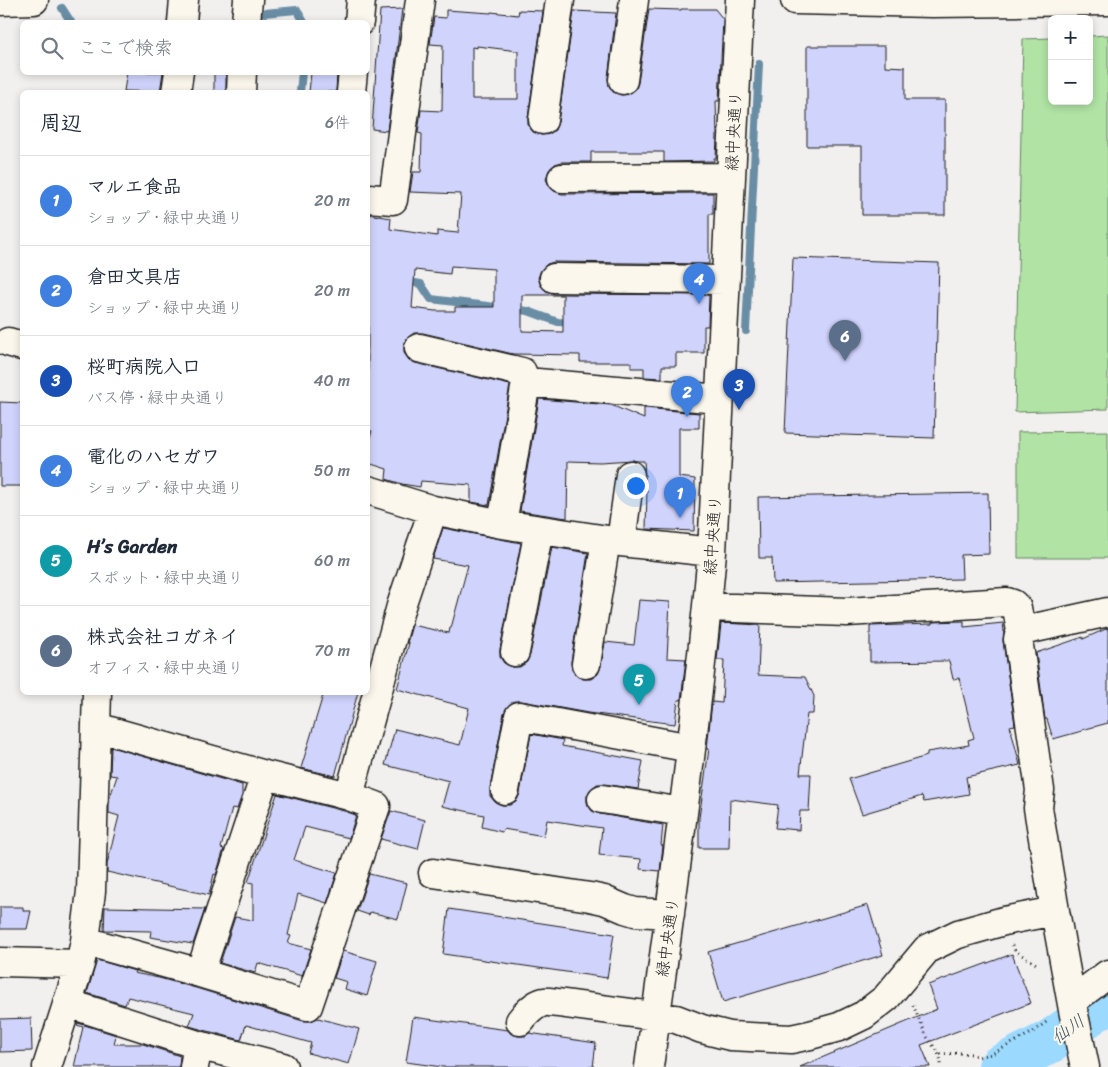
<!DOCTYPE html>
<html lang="ja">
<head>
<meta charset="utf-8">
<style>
	:root { --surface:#fff; --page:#f6f6f7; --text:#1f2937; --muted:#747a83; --line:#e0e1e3; --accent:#7c3aed }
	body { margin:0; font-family:Sriracha,"Klee One",sans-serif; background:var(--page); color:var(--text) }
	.controls { position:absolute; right:15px; top:15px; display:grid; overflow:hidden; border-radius:8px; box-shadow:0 2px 8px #0003 }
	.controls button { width:45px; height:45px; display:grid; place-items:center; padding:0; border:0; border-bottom:1px solid var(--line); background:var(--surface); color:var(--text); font:25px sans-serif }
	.you { position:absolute; left:635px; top:485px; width:18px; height:18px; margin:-12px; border:4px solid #fff; border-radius:50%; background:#1a73e8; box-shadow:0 0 0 8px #1a73e833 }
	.badge { display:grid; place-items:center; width:32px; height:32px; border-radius:50%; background:var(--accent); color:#fff; font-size:16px; font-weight:700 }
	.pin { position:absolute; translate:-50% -41px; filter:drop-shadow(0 1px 2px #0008) }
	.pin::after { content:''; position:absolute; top:26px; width:18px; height:15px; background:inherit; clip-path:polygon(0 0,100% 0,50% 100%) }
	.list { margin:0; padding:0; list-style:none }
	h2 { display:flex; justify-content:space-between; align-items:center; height:65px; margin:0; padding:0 20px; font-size:21px }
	h2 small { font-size:16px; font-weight:400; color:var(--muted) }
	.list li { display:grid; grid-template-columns:32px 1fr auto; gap:15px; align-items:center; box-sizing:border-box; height:90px; padding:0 20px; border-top:1px solid var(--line) }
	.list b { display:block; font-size:19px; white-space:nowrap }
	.list p { margin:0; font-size:16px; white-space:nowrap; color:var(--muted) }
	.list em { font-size:16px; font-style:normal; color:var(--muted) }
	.icon { flex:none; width:28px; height:28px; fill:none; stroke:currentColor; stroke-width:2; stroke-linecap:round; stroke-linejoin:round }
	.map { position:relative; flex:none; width:1108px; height:1067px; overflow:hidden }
	.search { position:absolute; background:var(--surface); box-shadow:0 2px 8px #0003; left:20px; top:20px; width:350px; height:55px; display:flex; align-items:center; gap:12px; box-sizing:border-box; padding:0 18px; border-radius:8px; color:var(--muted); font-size:19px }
	.panel { position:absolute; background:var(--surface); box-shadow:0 2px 8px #0003; left:20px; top:90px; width:350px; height:605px; border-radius:8px }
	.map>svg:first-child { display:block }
	.green { fill:#b0e3a4; stroke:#668060 }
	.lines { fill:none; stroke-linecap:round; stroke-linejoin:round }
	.stream { stroke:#698da4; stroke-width:8 }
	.river { stroke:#9cd9fe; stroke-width:44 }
	.building { fill:#d0d3fc; stroke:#1c1c1c; fill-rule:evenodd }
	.minor-casing { stroke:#1c1c1c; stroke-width:31 }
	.path { stroke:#1c1c1c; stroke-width:3; stroke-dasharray:1 4; stroke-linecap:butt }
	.minor { stroke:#fbf7ec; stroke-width:28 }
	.labels { text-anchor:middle; stroke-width:4; stroke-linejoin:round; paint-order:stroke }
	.street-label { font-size:16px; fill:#1c1c1c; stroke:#fbf7ec }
	.water-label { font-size:18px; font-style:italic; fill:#425560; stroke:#fbf7ec }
</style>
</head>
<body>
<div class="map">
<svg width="1108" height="1067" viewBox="0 0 1108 1067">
	<rect width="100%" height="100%" fill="#f2f0ef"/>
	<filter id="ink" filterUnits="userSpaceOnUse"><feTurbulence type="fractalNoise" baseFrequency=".02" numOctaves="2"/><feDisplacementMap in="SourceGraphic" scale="10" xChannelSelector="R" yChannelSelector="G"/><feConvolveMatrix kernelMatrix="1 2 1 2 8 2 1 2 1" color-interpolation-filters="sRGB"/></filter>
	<g filter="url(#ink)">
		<path class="green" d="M1108,35v374l-93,3 8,-373 29,-1v63h37v-65z
			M1108,431v127h-90v-126z"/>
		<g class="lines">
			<path class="stream" d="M62,8l9,14
				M264,13l33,-3 7,12
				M300,92l2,-20
				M404,281l17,3 10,15 97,12 30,11 15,1
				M746,331l13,-267"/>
			<path class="river" d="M1000,1067l51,-26 57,-40"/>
		</g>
		<path class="building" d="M402,9l-15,122 -15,-2 8,-119z
			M649,9l32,1v-1h34l8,10 -4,82h-3l1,36 -1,21h-2v3l-50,1v-10h-73v10h-29l-7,2 -6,6 -3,9 3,7 5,5 8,3 151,-1v21h-4v50l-155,-2 -7,2 -6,6 -3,8 3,8 5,5 8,3 155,1 -1,31h-4v27h-28v13h-14v12l-18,-1v-9h-13v-6h-51v-7l-67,-1 -90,-21h-9l-7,5 -3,7v8l5,7 6,3 95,22 -21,120 -18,-3v-17l-50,-4 -1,6 -18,-3 -16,-5 1,-10 -19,-6v-17l4,-15 -4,-1v-216l23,4 -1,11 47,7v-5l21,2 3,-39 -51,-2 3,-20h8l1,-38 -4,-1 3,-23 21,1 1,-66 -13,-1 4,-27 12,1v-8l45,3v-1l27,3 1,-5 24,1 -15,107v7l5,7 8,3 8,-1 6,-4 3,-8 16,-111 42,2 -8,65 1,8 4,6 8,3 8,-1 7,-5 2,-6zM477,46l41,5v48h-46v-52l5,1zM451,266l43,3v38h-39v4h-20l-23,-3 3,-38 35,4zM522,295h41v37l-41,-1z
			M807,46h78v20l20,1v33h40v115h-83v-69h-55z
			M127,72h36l-3,20 -36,-1z
			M214,72h12v20h-12z
			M311,73h26l-1,19h-27z
			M793,258l146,5 -5,175 -149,-5z
			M539,399l72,6 33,14v-11l55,5v15h-20v49l16,2 -1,52 -48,-2 1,-39 -3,-1 1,-12 -1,-16h-9l-3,-1 -32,2 -32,-1 -1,57 -47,-7z
			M0,402l22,1v83h-22z
			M988,493l1,61 -28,1 1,24 -189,4 -1,-25h-13l-1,-61z
			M443,528l78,15 -21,106v8l4,6 8,4h8l7,-5 3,-7 22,-108 36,6 -17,109 1,8 5,6 6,3h8l7,-5 3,-8 4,-24 29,3 5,-45 31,2 -3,56 19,1 -5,41h-3l-3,24 -87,-11 -66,-12h-8l-6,5 -4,7 -14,75v8l5,6 7,3h8l7,-5 3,-7 11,-59 32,6 -1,6 81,15 -5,28 -34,-5h-7l-7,6 -3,6v8l5,7 8,3 63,11 -2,20 2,1 -3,25 -20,-2 1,-10 -42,-4 3,-27 -55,-8 -3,16 -41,-7 -1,3 -20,-5 2,-12 -42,-9 7,-25 -64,-16 10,-36 65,16 9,-37 -72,-19 12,-46h-2l5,-18 37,8 1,-5h1l17,-63 -35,-6z
			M964,621v6l39,-4 1,8 -1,10 12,84 -5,1 10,39 -54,12 3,17 -45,8 -2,-6 -60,18 -13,-35 78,-23v-4l42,-7 -1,-5 6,-2 -15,-60 -6,1 -4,-18 -79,1v-36l62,-2v-2z
			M722,623l38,2 -2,50 47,2 9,19 -1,18h-6l-7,60h11l-2,37h-9l-1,19 -24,-2 3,-23 -48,-6 -1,49h-30v-30l10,-69h-2l5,-47 10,1 2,-43h-7l4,-36z
			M1108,628v95l-26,7v1l-29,8 -6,-20h-2l-9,-66 47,-16v2z
			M324,692h34l-23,84 -34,-8z
			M111,747l131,38v10l-5,14 -5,-1 -11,40 3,1 -8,26 -2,-1 -5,21 -102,-23v-8l12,-48 -10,-3v-13l8,-24 -7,-1z
			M277,794l67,17 12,4 -7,23 -44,-11 -11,33 43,13 -10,30 -29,-9 -10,41 3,1 -3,7 23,6 -9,27 -44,-13 -3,10 -35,-10 15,-46 18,3v-37l-5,-1z
			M391,811l34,9 -7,29 -37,-10z
			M369,874l38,9 -9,36 -28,-7 -1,3 -12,-4z
			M868,905l15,50 -160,47 -15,-50z
			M0,907h23v4h8l-4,18h-27z
			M105,907l100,2 -12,35 -43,-7 1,-6 -47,-1z
			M449,909l165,25 -7,44 -164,-24z
			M343,951l34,10 -10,35 -22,-7 2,-7 -13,-4z
			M1012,954l19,49 -110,42 9,22h-130l137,-58 -9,-24z
			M97,960l38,11 -1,2 25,5 37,10 107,33h8l7,-3 41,11 -10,35 -41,-11 3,-10 -65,-18 -5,15 -52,-14 5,-13 -66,-16 -3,8 -38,-12z
			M413,1017l95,13 3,4 7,2h8l3,-3 67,10 -3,24h-151l-36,-5z
			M31,1018l1,33 -32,1v-33z
			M78,1023l38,12 -2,9h29l37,12 -1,11h-105l9,-40 -6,-2z"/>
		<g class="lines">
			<g class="minor-casing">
				<path id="minor" d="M795,0l137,3 176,-2
					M0,1l34,-1
					M182,22l2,-22
					M246,22l2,-22
					M359,22l2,-22
					M623,80l11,-80
					M176,92l3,-20
					M241,92l1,-20
					M351,92l2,-20
					M543,120l17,-120
					M562,178l169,-1
					M368,198l25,2 27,-200
					M554,278l171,2
					M8,342l14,4
					M419,348l103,24 4,10
					M368,490l65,20 69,14 119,18 91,10
					M502,524l24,-142 193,17
					M621,542l9,-67
					M707,607l140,5 160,-10 6,2 4,4 4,23 -3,8 22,151 -2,18 17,103 18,99 12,57
					M1021,631l87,-19
					M515,652l24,-122
					M586,664l20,-124
					M505,790l14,-74 172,32
					M349,796l52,-190 32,-96
					M602,799l81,13
					M433,873l157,24 14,3 21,9 10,3 35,2
					M85,941l115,32 108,33 68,-200 -27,-10 -84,-21 -169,-48
					M0,962l80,2
					M200,973l65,-198
					M1072,1001l36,-27
					M67,1003l131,42 85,22
					M520,1021c5,-7 15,-17 24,-19 4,-1 10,1 14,1l118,16 26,10 28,7 61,3 19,-4 29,-8 25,-12 22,-17 41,-49 31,-15 46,-13 51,-10
					M47,1067l33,-103 5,-23 6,-50 6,-199
					M194,1067l4,-22
					M649,1067c23,-172 48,-343 63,-515l28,-552"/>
			</g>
			<path class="path" d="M1012,945l3,6 23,14
				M913,1005c4,10 9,20 13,30 6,11 16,18 15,32
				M940,1054l20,-1 12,1 6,3 14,-3 41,-22 16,-12"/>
			<use href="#minor" class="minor"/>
		</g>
	</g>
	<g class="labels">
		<g class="street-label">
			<text transform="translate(733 131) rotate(-87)" y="6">緑中央通り</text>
			<text transform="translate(712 535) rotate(-86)" y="6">緑中央通り</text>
			<text transform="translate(667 937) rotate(-82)" y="6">緑中央通り</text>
		</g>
		<g class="water-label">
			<text transform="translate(1068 1029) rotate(-35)" y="6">仙川</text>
		</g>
	</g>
</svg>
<div class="controls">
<button>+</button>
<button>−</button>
</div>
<div class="you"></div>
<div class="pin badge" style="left:680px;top:518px;background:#3f7fe0">1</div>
<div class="pin badge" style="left:687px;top:417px;background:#3f7fe0">2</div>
<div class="pin badge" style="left:739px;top:410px;background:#1a4fb4">3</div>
<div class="pin badge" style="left:699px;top:304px;background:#3f7fe0">4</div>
<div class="pin badge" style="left:639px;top:705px;background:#0f9aa8">5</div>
<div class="pin badge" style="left:845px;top:361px;background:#5c6f8a">6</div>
<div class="search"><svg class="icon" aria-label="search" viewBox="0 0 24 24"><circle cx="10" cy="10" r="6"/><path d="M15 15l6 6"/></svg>ここで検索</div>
<section class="panel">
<h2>周辺<small>6件</small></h2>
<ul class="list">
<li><span class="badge" style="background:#3f7fe0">1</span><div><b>マルエ食品</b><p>ショップ · 緑中央通り</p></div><em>20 m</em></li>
<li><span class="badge" style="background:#3f7fe0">2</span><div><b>倉田文具店</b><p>ショップ · 緑中央通り</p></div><em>20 m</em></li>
<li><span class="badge" style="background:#1a4fb4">3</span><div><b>桜町病院入口</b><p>バス停 · 緑中央通り</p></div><em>40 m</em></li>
<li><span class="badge" style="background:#3f7fe0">4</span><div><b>電化のハセガワ</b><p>ショップ · 緑中央通り</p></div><em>50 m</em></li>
<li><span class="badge" style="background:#0f9aa8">5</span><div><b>H’s Garden</b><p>スポット · 緑中央通り</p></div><em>60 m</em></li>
<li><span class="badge" style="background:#5c6f8a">6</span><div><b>株式会社コガネイ</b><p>オフィス · 緑中央通り</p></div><em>70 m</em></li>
</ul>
</section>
</div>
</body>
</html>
